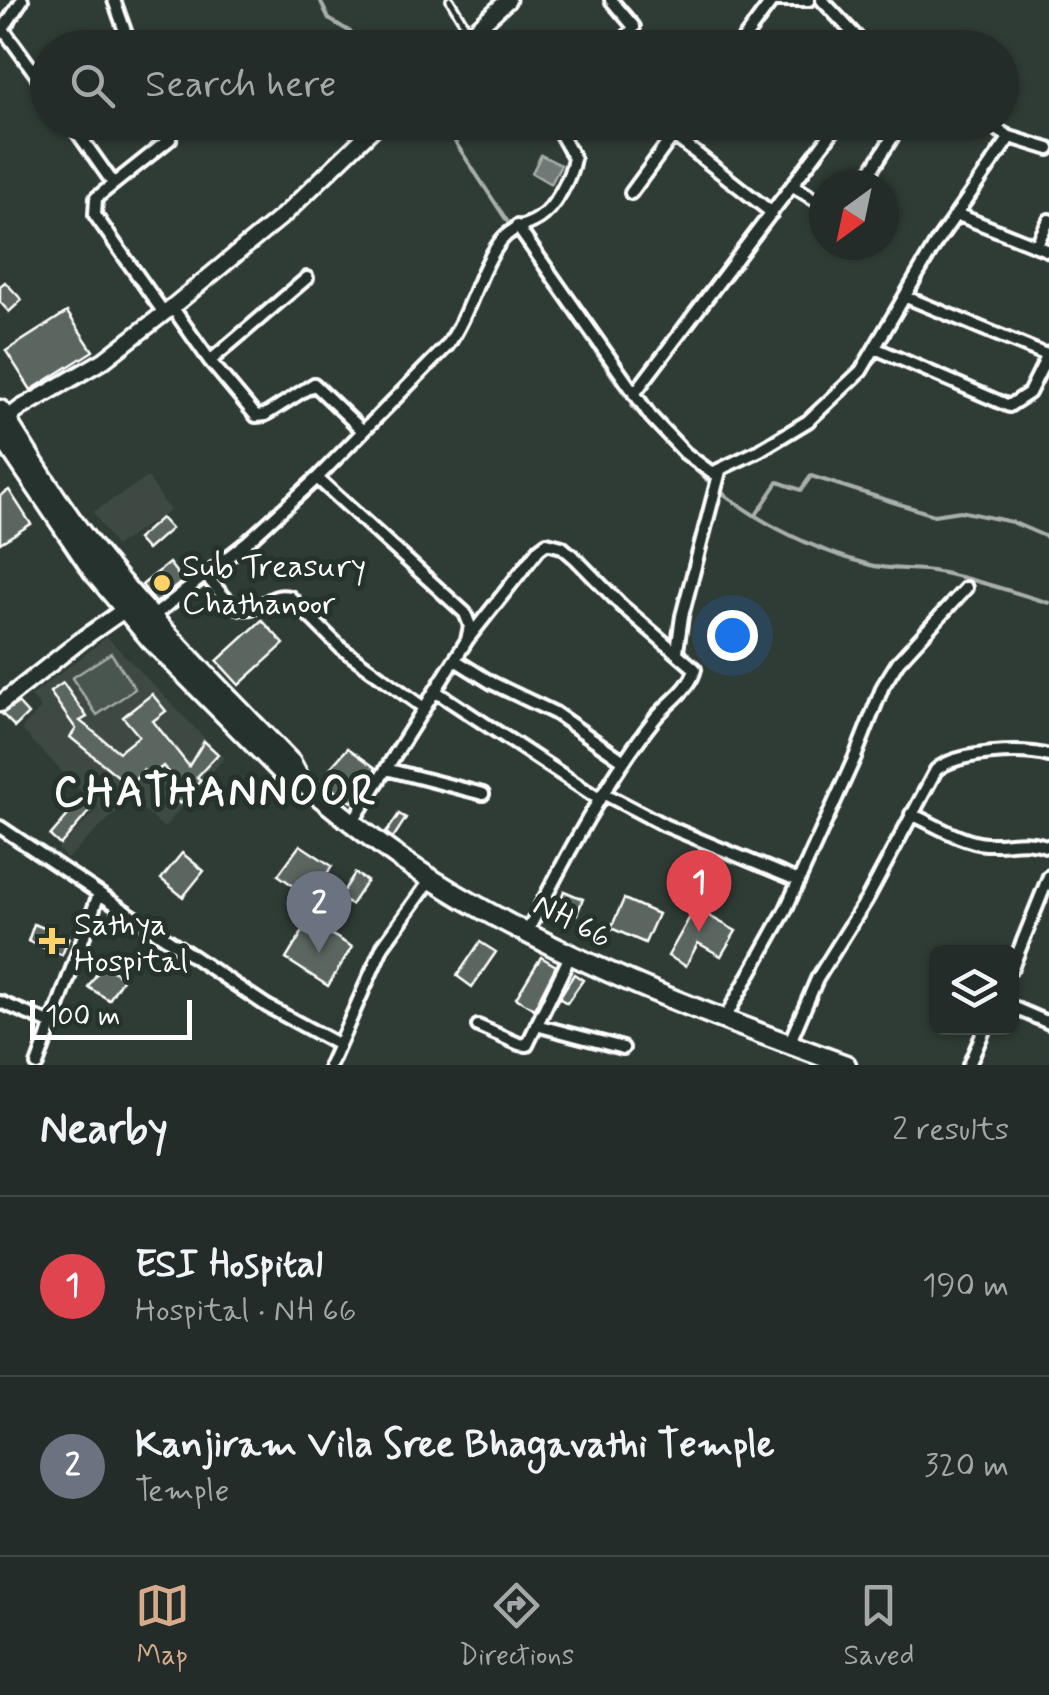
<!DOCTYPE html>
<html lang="en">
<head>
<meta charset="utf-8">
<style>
	:root { --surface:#232c28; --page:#2b3430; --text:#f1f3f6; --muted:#a3a7a8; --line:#404845; --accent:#d6ab8b }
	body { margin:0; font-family:Mynerve,sans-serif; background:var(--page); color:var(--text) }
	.controls { position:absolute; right:30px; bottom:30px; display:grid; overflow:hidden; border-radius:15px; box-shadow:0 2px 8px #0004 }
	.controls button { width:90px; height:90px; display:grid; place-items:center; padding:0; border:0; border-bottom:2px solid var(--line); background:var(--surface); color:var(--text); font:50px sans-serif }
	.compass { position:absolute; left:809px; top:170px; width:90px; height:90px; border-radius:50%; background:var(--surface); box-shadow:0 2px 8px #0004; rotate:213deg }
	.scale { position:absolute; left:30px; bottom:25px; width:162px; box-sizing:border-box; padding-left:10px; border:5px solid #fff; border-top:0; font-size:28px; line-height:35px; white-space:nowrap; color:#fff; -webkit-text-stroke:8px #26332d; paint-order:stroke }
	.you { position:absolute; left:732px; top:635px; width:35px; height:35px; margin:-25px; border:8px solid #fff; border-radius:50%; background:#1a73e8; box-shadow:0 0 0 15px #1a73e833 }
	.badge { display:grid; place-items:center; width:65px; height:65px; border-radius:50%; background:var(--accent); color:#fff; font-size:32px; font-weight:700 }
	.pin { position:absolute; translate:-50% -82px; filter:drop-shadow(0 2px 5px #0008) }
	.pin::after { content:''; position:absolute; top:52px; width:35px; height:30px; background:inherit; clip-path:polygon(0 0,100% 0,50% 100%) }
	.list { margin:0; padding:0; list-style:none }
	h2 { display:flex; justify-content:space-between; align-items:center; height:130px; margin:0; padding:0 40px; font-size:42px }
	h2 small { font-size:32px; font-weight:400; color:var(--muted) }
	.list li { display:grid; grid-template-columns:65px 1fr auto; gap:30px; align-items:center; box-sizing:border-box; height:180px; padding:0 40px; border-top:2px solid var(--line) }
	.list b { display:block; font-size:38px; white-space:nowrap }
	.list p { margin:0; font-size:32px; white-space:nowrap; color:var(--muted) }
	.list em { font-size:32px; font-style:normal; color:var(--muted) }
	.icon { flex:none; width:55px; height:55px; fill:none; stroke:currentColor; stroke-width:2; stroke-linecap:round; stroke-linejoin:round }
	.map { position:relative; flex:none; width:1049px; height:1065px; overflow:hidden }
	.search { position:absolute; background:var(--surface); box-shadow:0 2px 8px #0004; left:30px; right:30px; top:30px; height:110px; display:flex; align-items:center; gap:25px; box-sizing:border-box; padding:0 35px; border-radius:55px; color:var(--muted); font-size:38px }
	.sheet { height:490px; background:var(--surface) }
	nav { display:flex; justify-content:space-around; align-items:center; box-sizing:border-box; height:140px; border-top:2px solid var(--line); background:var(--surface); font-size:28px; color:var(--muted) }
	nav a { display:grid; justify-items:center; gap:5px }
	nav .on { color:var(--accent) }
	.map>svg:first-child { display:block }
	.built { fill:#3c4842 }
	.green { fill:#4a544f; stroke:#a4aaa7; stroke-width:2.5 }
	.water { fill:#707975; stroke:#a9afac; stroke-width:2.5 }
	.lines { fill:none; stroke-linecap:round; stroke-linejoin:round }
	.stream { stroke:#a9afac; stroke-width:4 }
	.building { fill:#5b6661; stroke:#fff; stroke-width:2.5 }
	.lane-casing { stroke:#fff; stroke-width:12 }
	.street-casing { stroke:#fff; stroke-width:18 }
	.secondary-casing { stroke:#fff; stroke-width:21 }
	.highway-casing { stroke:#fff; stroke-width:25 }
	.lane { stroke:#26332d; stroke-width:5 }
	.street { stroke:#26332d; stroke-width:10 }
	.secondary { stroke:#26332d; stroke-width:14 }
	.highway { stroke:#26332d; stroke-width:18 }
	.poi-dot { fill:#ffd166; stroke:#26332d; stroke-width:4 }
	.labels { text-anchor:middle; stroke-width:10; stroke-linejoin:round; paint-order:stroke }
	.poi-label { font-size:32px; fill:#fff; stroke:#26332d; text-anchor:start }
	.street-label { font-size:32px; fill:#fff; stroke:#26332d }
	.district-label { font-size:42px; font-weight:bold; letter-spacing:2.5px; fill:#fff; stroke:#26332d }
</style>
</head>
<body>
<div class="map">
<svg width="1049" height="1065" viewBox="0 0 1049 1065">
	<rect width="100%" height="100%" fill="#2f3b35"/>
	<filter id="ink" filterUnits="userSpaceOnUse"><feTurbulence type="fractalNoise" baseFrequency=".01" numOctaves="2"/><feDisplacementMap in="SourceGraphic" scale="20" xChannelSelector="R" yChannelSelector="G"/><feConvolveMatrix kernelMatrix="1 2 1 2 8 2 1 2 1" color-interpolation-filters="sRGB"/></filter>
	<g filter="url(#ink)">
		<path class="built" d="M148,477l22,34 -55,35 -22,-34z
			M107,637l117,121 -60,70 -34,-29 -63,60 -9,-10 40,-40 -77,-80 20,-21 -10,-12z"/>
		<path class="green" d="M111,653l24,36 -38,26 -25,-37z"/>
		<path class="water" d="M541,155l20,10 -10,19 -19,-11z"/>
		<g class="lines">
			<path class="stream" d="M320,0l9,19 48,29
				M442,122l67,102
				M517,236l108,159
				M632,406c72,80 132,130 238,159 22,6 46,2 68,7 37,7 75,20 111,31
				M756,515l22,-33 23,8 10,-14 123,39 26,-4 52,11 37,16"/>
		</g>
		<path class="building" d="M5,282l17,18 -13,12 -9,-10v-16z
			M67,312l26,39 -62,39 -25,-39z
			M9,490l22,34 -31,19v-47z
			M161,518l10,11 -24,21 -10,-11z
			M169,563l14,18 -27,22 -14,-18z
			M262,620l22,24 -45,41 -22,-24z
			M63,683l24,34 -7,4 39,31 20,-16 -16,-19 29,-23 14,17 -13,10 36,45 15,-25 14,13 -21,23 4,3 -21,24 -12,-11 9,-10 -14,-17 -14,12 -6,-8 -13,16 -60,-49 6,-8 -26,-37z
			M18,703l10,11 -13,13 -13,-13z
			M348,748l28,20 -24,34 -28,-19 7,-16z
			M83,798l10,9 -33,38 -10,-9z
			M399,814l7,4 -13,20 -7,-5z
			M300,845l32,21 -21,32 -33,-23z
			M182,853l22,18 -21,26 -22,-18z
			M355,873l12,8 -16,24 -12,-7z
			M564,891l19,8 -6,15 -19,-8z
			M624,899l34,15 -13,29 -34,-15z
			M695,908l41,23 -15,25 -23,-13 -12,23 -18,-10z
			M309,921l43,26 -24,39 -42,-27z
			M34,924l35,14 -7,17 -34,-14z
			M480,942l16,10 -24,35 -15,-11z
			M541,957l15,9 -22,43 -18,-11z
			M103,964l20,14 -14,22 -21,-13z
			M574,974l9,6 -16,23 -8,-5z"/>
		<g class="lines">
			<g class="lane-casing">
				<path id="lane" d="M450,0l19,32"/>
			</g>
			<g class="street-casing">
				<path id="street" d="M114,0l17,48
					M611,0l23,27 -15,21
					M770,0h39
					M822,0l45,48
					M3,29l45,62
					M1,32l21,-32
					M737,48l35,-47
					M70,122l43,61
					M163,122l7,17 -74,59 -1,17 69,98
					M983,122l27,15 39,12
					M673,135l99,78
					M862,185l40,-63
					M793,186l31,19
					M631,193l52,-71
					M956,214l93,37
					M517,226l134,191 34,36 27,20 48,-23 48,-29 53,-50 75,-128 74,-106
					M1036,246l13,-26
					M906,297l143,59
					M172,307l38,54 46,55 9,-1 49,-31 48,46
					M877,349l132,57 20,-13 20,-40
					M210,361l97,-83
					M634,394l206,-272
					M317,478l148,135 5,13 -3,14 -115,183
					M205,575c21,22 29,45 61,27 9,-5 13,-7 24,-5l51,51 83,60
					M151,618l96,-76 70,-64 130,-132c23,-32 30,-72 53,-104 13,-17 25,-14 39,-24 16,-10 32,-41 35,-60l-20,-36
					M467,640l72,-91 8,-6 15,4 14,12 46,47 73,63c-4,19 -26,33 -39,48 -52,66 -90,140 -129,215
					M677,651l5,-35 38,-145
					M455,660l37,23 63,30 69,48
					M435,691l164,108
					M386,769l97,25
					M603,793l61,32 135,56
					M911,814c23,10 50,28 75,30 23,1 40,-6 63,3
					M0,827l267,179 72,39
					M1012,968l37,-92
					M0,1002l52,22
					M1012,1007l37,16
					M724,1020l61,-109 70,-154 28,-71 15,-24 68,-74
					M536,1025l87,23
					M478,1026l41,18 8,1 44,-91
					M789,1044l28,-65 50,-80 69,-129c21,-18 86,-22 113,-14
					M37,1065l62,-171
					M330,1065l53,-119 49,-68
					M969,1065l16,-37"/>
			</g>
			<g class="secondary-casing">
				<path id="secondary" d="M455,48l53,-48
					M0,424l21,-16 83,-48 68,-53 114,-94 94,-91
					M0,704l81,-64 50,-35"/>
			</g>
			<g class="highway-casing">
				<path id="highway" d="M0,410c33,52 64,104 104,152 58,70 123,135 187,201l9,17
					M0,433l93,138 58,69 130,131 19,9c33,28 66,55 102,80 136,92 291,149 444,205"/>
			</g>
			<use href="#lane" class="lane"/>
			<use href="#street" class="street"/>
			<use href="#secondary" class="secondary"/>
			<use href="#highway" class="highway"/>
		</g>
	</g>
	<g class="poi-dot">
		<circle cx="162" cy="583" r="10"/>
		<path d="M47 926h10v10h10v10h-10v10h-10v-10h-10v-10h10z"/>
	</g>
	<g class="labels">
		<g class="poi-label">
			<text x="182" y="576">Sub Treasury<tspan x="182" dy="37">Chathanoor</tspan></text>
			<text x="74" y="934">Sathya<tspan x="74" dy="37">Hospital</tspan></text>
		</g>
		<g class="street-label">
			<text transform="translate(573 920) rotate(27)" y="11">NH 66</text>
		</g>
		<g class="district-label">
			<text x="216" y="805">CHATHANNOOR</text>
		</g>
	</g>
</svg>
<div class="controls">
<button><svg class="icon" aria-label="layers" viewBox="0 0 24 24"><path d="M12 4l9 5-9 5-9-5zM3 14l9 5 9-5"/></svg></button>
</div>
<svg class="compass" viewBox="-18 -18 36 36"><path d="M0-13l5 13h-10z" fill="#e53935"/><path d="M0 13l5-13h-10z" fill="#a3a7a8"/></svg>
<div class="scale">100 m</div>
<div class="you"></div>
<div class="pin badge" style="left:699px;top:932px;background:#e0444e">1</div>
<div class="pin badge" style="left:319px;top:953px;background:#6b7280">2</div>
<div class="search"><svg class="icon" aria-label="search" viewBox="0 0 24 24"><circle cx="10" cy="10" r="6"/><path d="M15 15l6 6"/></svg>Search here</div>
</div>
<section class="sheet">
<h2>Nearby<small>2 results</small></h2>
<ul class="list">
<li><span class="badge" style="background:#e0444e">1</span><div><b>ESI Hospital</b><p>Hospital · NH 66</p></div><em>190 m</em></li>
<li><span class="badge" style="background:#6b7280">2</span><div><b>Kanjiram Vila Sree Bhagavathi Temple</b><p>Temple</p></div><em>320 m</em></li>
</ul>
</section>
<nav>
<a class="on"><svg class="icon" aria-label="map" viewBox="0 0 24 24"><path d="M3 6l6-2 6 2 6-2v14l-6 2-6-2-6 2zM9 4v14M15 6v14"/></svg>Map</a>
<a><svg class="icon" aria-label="directions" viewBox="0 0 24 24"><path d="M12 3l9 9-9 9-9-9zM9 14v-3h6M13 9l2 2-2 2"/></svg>Directions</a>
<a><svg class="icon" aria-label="saved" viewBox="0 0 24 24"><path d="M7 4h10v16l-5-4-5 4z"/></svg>Saved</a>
</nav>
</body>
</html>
